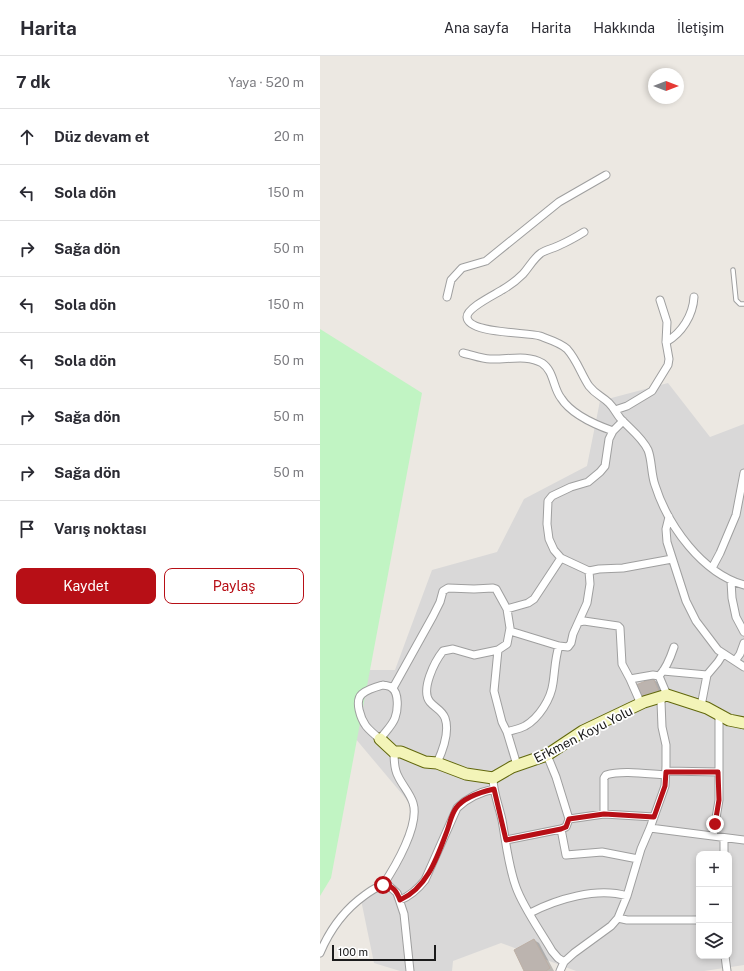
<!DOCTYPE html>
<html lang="tr">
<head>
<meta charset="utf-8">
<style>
	:root { --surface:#fff; --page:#f2f2f3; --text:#2b2b33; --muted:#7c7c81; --line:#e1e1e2; --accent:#b70f16 }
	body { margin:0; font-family:"Public Sans",sans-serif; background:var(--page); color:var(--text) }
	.controls { position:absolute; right:12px; bottom:12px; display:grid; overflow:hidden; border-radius:8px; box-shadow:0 2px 6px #0003 }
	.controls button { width:36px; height:36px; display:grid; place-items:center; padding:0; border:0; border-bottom:1px solid var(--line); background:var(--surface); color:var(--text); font:20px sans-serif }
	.compass { position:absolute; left:328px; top:12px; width:36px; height:36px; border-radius:50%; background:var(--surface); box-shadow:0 2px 6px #0003; rotate:90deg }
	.scale { position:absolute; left:12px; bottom:10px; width:104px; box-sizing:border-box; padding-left:4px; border:2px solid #1b1b1b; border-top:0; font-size:11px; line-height:14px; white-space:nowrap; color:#1b1b1b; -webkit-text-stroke:3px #fff; paint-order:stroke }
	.stop { position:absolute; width:12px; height:12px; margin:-9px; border:3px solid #b70f16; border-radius:50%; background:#fff }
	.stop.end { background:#b70f16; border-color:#fff; box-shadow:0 1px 4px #0008 }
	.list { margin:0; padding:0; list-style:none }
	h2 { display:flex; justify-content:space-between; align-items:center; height:52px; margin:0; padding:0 16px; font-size:17px }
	h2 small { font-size:13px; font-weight:400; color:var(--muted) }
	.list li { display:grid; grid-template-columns:26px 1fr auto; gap:12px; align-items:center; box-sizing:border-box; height:56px; padding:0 16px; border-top:1px solid var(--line) }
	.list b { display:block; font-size:15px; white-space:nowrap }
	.list em { font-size:13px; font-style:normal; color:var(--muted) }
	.actions { display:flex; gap:8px; padding:12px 16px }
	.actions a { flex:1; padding:9px 0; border:1px solid var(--accent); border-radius:8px; text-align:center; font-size:14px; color:var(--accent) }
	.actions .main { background:var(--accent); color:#fff }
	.icon { flex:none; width:22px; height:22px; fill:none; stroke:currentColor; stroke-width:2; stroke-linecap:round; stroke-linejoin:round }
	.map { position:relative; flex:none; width:424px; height:915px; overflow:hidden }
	header { display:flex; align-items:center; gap:24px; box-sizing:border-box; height:56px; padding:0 20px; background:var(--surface); border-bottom:1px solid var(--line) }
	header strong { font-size:19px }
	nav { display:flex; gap:22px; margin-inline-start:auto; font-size:14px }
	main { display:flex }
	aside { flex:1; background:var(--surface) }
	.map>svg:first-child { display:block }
	.residential { fill:#d9d8d8; fill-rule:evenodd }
	.park { fill:#c1f4c3 }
	.shadow { fill:#0003 }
	.building { fill:#bcb4af; stroke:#bcafa5 }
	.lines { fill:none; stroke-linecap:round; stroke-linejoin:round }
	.lane-casing { stroke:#9f9f9f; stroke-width:5.5 }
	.street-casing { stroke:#9f9f9f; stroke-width:9 }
	.secondary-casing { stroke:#62680d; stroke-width:13 }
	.lane { stroke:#fff; stroke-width:3.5 }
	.street { stroke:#fff; stroke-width:7 }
	.secondary { stroke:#f3f4b8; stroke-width:11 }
	.route { stroke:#b70f16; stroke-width:5 }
	.labels { text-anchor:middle; stroke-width:3.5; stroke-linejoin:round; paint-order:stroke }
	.street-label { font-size:13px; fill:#1b1b1b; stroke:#fff }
</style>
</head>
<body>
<header>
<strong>Harita</strong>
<nav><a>Ana sayfa</a><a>Harita</a><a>Hakkında</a><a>İletişim</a></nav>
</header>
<main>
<aside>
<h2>7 dk<small>Yaya · 520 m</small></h2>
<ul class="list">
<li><svg class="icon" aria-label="ahead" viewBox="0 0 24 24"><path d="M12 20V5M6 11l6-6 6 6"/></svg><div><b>Düz devam et</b></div><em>20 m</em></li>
<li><svg class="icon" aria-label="left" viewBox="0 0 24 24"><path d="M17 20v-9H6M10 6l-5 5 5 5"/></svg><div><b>Sola dön</b></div><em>150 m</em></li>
<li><svg class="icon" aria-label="right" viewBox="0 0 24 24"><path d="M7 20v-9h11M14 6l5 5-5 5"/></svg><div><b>Sağa dön</b></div><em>50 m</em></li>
<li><svg class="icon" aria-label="left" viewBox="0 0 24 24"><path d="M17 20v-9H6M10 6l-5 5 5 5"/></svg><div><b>Sola dön</b></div><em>150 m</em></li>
<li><svg class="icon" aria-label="left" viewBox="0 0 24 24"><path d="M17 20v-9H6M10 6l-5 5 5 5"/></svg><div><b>Sola dön</b></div><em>50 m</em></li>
<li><svg class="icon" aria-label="right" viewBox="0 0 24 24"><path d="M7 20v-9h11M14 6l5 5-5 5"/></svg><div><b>Sağa dön</b></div><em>50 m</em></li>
<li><svg class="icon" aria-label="right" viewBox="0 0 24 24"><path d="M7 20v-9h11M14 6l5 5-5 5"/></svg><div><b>Sağa dön</b></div><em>50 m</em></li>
<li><svg class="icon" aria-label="arrive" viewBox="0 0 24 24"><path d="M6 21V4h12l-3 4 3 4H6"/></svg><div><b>Varış noktası</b></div></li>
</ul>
<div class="actions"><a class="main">Kaydet</a><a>Paylaş</a></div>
</aside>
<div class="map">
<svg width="424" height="915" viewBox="0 0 424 915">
	<rect width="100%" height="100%" fill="#ece8e2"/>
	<path class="residential" d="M348,327l42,54 34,-13v541l-40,6h-128l-75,-28 -48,18 -1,10h-52l-26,-8 -14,-68 41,-32 17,-50 -79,-94 5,-49h51l37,-100 65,-18 27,-53 63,-33 13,-65zM379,798h30v102h-30z"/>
	<path class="park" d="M0,273l102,64 -91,485 -11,18z"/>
	<path class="shadow" d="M333,623l4,3 6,12 -20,4z
		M214,884l5,3 15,28h-29z"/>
	<path class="building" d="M333,622l6,14 -16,7 -7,-14z
		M214,883l16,29 -4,3h-22l-10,-21z"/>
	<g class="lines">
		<g class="lane-casing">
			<path id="lane" d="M413,214l3,30 4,4h4"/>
		</g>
		<g class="street-casing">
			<path id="street" d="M264,176c-8,5 -15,9 -24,13 -6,3 -14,5 -19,8 -7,5 -12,14 -18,21 -6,6 -14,12 -21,16 -8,5 -35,18 -35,27 1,17 61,15 73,19 8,3 21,7 27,13 10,11 14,25 22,37 7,9 13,10 20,17 5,5 7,10 11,15 9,10 22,19 28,32 4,10 3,24 7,35 13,41 47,88 89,100
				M127,241l4,-17 11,-12 24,-7 73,-59 47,-27
				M346,286c16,-9 27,-27 28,-45
				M143,297c9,2 19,6 27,6 17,1 37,-5 52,4 12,8 11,25 19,35 10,16 35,27 52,33
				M295,354l12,-4 25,-15 16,-26 1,-6 -3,-17 1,-20 -7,-22
				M303,365l-10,10 -4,8 -4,27 -5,6 -12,10 -17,5 -19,9 -4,5 -1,23 2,15 5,11 7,8 28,13 10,-2 24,-1 49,-9
				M349,461l-3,12 1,13 19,59 10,20 22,29 26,17
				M392,512l8,-15 16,-38 8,-42
				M411,525l1,17 4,19 8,15
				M187,553l21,-6 6,-4 27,-41
				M259,566l5,-1 34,5 2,2 2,36 8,15 11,25
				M190,575l49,15 9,1 3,-4 2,-9 14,-31 3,-19 -1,-13
				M178,594l-4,41 8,31 5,10
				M415,605l5,-7 4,-11
				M343,615l44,4
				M339,620c7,-7 12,-20 15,-29
				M339,620l8,19
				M310,623l23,-4 6,1
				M63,629c3,1 6,0 9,3 7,5 6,22 3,30 -3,8 -10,14 -15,21 -5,-4 -10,-8 -14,-13 -5,-7 -12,-25 -4,-32 6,-5 14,-7 21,-9z
				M73,632l40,-72 7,-14 3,-11 5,-3 26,1 19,-1 3,1 11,20 3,19 -3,16 -9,6 -24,5 -21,-6 -10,2c-8,10 -23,39 -13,51 5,6 12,8 15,16 5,14 -2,32 -8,45
				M381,650l6,-31 11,-13 5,-8
				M197,709l-10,-33c6,-2 12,-3 18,-6 14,-8 26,-27 28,-43 2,-13 2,-25 6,-37
				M346,715l52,1
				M173,722c0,14 6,28 9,42 4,22 6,45 14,67 7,20 25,45 36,64l6,7 6,4
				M284,758v-36l2,-3c16,-5 42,-1 59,0
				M249,763l35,-5 50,3
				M330,772l94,12
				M241,773l5,26 36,-3 36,7
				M393,780l6,-36v-86
				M186,784l55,-11 5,-2 3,-8 -13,-42 -9,-22
				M404,798v-16
				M63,829c12,-18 37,-60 30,-82 -3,-10 -11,-18 -15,-27 -4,-7 -4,-16 -4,-24
				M80,844c10,-4 18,-11 25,-20l32,-72c10,-10 23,-16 37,-19
				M210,857c27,-14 67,-26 97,-17
				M298,862l9,2h72
				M0,897c10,-24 24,-43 45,-58 7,-5 14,-10 23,-10l9,8 7,21 6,57
				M405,900l2,15
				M240,915l4,-9 10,-9 37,-27 7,-8 9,-22 14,-47 9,-21 15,-42 1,-20v-21l-4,-18 -1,-25 1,-6"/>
		</g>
		<g class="secondary-casing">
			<path id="secondary" d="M60,683l14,13h7l24,10 12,1 29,11 27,4 19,-11 35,-12 36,-24 61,-29 23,-7 40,13 22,12 15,3"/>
		</g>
		<use href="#lane" class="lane"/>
		<use href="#street" class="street"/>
		<use href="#secondary" class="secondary"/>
	</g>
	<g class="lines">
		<path class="route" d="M63,829c10,0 14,7 17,15 27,-12 37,-42 47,-69 3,-8 4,-16 9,-23 8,-11 25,-16 38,-19l12,51 55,-11 5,-2 3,-8 35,-5 50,3 11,-31 1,-14h52l1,28 -4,24"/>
	</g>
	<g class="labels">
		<g class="street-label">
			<text transform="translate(263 678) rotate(-27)" y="5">Erkmen Koyu Yolu</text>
		</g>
	</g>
</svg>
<div class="controls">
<button>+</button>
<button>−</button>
<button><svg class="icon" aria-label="layers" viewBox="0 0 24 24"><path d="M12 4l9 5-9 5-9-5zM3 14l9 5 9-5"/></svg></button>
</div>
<svg class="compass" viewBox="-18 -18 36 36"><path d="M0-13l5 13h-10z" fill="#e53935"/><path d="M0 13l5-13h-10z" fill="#7c7c81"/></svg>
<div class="scale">100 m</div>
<div class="stop" style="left:63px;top:829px"></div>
<div class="stop end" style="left:395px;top:768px"></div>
</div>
</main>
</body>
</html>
